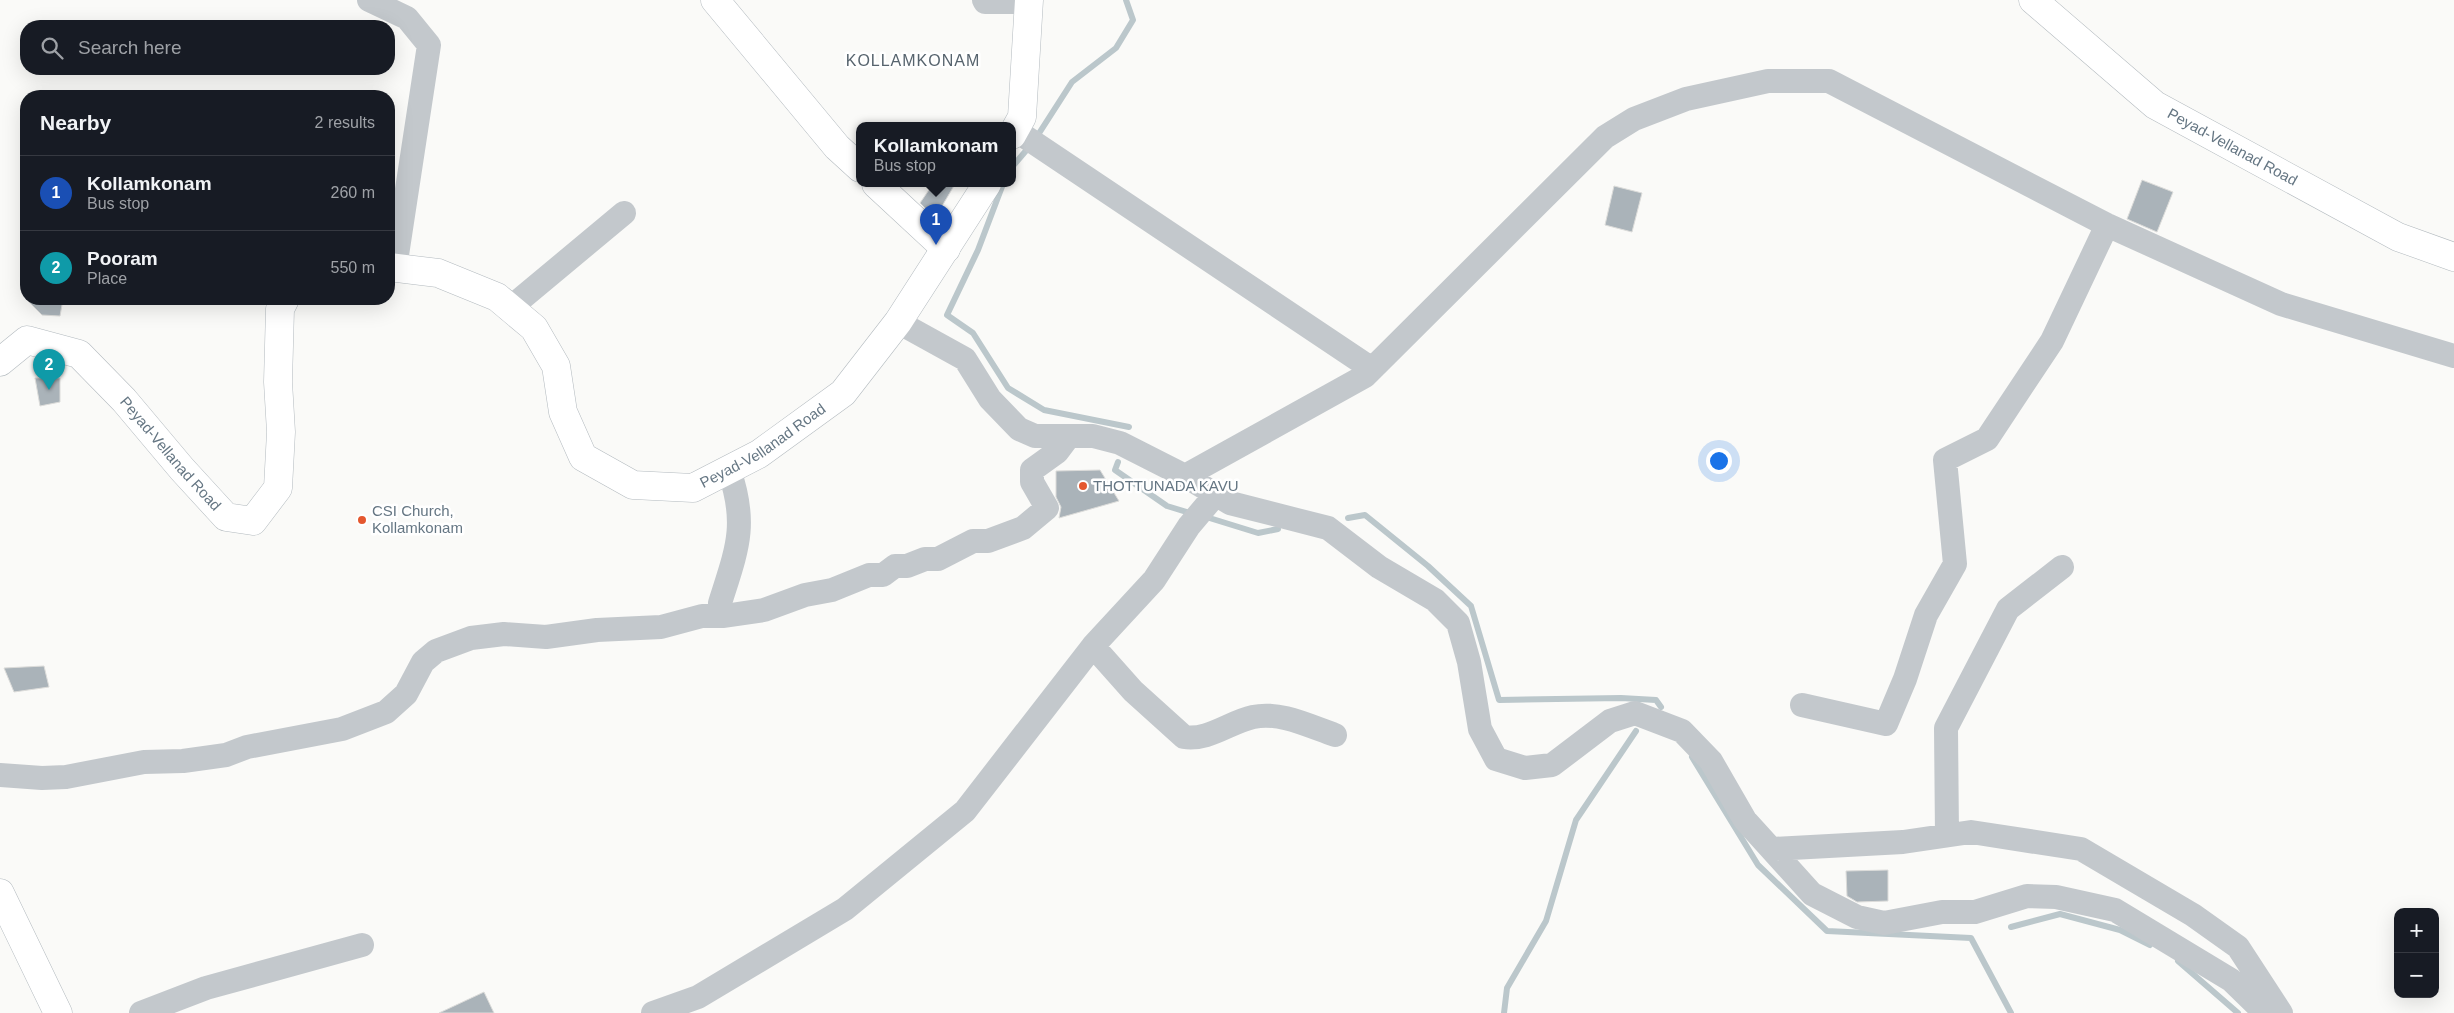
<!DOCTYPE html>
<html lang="en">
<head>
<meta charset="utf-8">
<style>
	:root { --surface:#171b24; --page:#242831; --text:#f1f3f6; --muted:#9ea1a6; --line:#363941; --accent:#e4572e }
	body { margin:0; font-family:Helvetica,sans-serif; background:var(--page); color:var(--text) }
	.controls { position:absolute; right:15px; bottom:15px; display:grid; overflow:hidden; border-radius:10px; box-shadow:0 5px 20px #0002 }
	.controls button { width:45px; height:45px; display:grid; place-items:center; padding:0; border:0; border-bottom:1px solid var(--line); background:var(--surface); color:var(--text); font:25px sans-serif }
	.you { position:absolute; left:1718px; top:460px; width:18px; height:18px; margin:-12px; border:4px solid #fff; border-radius:50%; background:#1a73e8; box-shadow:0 0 0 8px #1a73e833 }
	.badge { display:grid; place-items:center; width:32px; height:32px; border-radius:50%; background:var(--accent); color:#fff; font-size:16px; font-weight:700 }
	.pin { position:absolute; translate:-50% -41px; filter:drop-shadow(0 1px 2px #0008) }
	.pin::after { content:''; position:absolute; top:26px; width:18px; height:15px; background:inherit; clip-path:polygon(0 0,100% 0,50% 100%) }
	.popup { position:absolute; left:856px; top:122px; width:160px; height:65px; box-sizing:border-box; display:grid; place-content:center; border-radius:10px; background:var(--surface); filter:drop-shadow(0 1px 4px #0005); font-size:16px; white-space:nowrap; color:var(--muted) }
	.popup b { font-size:19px; color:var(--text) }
	.popup::after { content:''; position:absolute; left:50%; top:100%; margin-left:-10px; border:10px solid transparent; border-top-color:var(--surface) }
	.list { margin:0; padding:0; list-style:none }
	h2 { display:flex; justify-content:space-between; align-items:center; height:65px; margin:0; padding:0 20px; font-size:21px }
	h2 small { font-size:16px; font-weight:400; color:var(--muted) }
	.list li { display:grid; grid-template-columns:32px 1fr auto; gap:15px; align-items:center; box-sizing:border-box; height:75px; padding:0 20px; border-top:1px solid var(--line) }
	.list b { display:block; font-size:19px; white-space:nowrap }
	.list p { margin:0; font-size:16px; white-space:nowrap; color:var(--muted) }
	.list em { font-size:16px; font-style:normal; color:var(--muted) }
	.icon { flex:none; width:28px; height:28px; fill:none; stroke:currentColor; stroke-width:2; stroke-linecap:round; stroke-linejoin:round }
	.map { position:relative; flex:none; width:2454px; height:1013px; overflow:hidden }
	.search { position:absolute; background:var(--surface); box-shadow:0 5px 20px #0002; left:20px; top:20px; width:375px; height:55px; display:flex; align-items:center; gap:12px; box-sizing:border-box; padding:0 18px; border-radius:20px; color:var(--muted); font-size:19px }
	.panel { position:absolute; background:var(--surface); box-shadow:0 5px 20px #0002; left:20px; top:90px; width:375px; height:215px; border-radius:20px }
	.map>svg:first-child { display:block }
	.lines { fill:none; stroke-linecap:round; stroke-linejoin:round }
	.stream { stroke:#bbc7cb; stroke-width:6 }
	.building { fill:#aab3b9; stroke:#dcdcda }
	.secondary-casing { stroke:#b3babf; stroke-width:29 }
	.minor { stroke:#c3c8cc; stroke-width:24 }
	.secondary { stroke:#fff; stroke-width:28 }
	.poi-dot { fill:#e4572e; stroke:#fff; stroke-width:2 }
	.labels { text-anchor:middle; stroke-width:5; stroke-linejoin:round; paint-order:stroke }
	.street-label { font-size:15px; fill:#657683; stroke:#fff }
	.poi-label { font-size:15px; fill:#657683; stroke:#fff; text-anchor:start }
	.neighbourhood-label { font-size:16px; letter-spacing:1px; fill:#57646e; stroke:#fff }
</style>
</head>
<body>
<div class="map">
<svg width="2454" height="1013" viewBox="0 0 2454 1013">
	<rect width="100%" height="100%" fill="#fafaf8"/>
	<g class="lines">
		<path class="stream" d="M1036,138l36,-56 44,-34 17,-28 -7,-20
			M1012,167l18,-21
			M1003,184l-25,66 -31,65 26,18 35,55 36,22 85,17
			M1118,462l-3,8 52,36 26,8
			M1203,516l55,17 20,-4
			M1348,518l17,-3 63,51 43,40 28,94 122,-2 35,2 5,7
			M1692,757l66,108 69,66 144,7 40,75
			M2011,927l49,-13 60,16 30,15
			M2178,961l60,52
			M1504,1013l3,-25 39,-67 30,-101 60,-89"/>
	</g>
	<path class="building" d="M2142,180l31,12 -16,40 -30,-13z
		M933,184h22l-20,34 -15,-15z
		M1614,186l28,7 -10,39 -27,-7z
		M26,299h37l-3,17 -18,-1z
		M35,378h25v24l-20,4z
		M1100,470l19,31 -60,17 2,-11 -5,-10v-26z
		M44,666l5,21 -35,5 -10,-24z
		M1888,870v31l-31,1 -10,-6 -1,-25z
		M484,992l10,21h-55z"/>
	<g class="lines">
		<g class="secondary-casing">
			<g id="secondary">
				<path d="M715,0l122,147 23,21"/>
				<path id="s1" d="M2033,0l122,105 243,132 56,20"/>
				<path d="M1012,135l10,-18 7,-117"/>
				<path d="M876,184l70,65"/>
				<path id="s2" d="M389,267l49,6 59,24 37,31 22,38 7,46 20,45 50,28 60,3 66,-34 84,-61 55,-71 89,-138"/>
				<path id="s3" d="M0,362l27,-22 52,14 45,46 58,69 44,48 27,4 25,-33 3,-56 -3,-50 2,-73 5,-10"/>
				<path d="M0,893l58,120"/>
			</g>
		</g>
		<path class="minor" d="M369,0l38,18 22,27 -34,223
			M984,0l1,2h44
			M1015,130l357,239
			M510,308l114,-95
			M898,322l67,37 25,40 29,30 16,7h58l27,7 65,33 45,27 98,25 51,39 56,33 23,23 11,39 11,67 16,30 29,9 27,-3 58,-44 25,-8 47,18 29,30 34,59 67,74 45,23 27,6 58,-11h33l52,-16 29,1 59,13 116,70 34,33
			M1185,476l180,-100 240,-239 29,-18 52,-20 82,-18h61l278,144 174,79 173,52
			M720,603c17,-54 28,-78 9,-133
			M1093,646l40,45 51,46c24,4 46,-15 69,-20 27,-6 56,9 82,18
			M1802,705l84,19 19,-45 21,-64 29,-51 -10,-104 42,-21 65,-98 55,-116
			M0,775l42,3 24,-1 78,-15 39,-1 43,-6 21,-8 95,-18 44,-17 20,-18 17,-32 13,-11 35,-13 33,-4 42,3 51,-7 64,-3 41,-11h22l40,-6 41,-15 27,-5 37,-15h14l12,-9h12l18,-7h13l35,-18h15l35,-13 24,-20 -15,-26v-12l25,-18 12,-16
			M1947,835l-1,-107 62,-119 54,-42
			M1772,849l131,-7 68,-10 110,17 112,66 45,32 43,66
			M141,1013l65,-25 156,-43
			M653,1013l45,-16 147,-88 120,-98 128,-165 61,-66 35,-54 27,-32"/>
		<use href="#secondary" class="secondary"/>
	</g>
	<g class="poi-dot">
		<circle cx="1083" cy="486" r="5"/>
		<circle cx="362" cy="520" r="5"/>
	</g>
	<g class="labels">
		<g class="street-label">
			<text dy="5" stroke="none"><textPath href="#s1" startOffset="249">Peyad-Vellanad Road</textPath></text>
			<text dy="5" stroke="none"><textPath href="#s2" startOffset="500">Peyad-Vellanad Road</textPath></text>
			<text dy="5" stroke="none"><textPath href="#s3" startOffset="224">Peyad-Vellanad Road</textPath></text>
		</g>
		<g class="poi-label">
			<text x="1093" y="491">THOTTUNADA KAVU</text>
			<text x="372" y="516">CSI Church,<tspan x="372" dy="17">Kollamkonam</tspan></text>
		</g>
		<g class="neighbourhood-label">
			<text x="913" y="66">KOLLAMKONAM</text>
		</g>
	</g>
</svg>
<div class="controls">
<button>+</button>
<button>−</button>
</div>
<div class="you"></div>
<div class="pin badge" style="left:936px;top:245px;background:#1a4fb4">1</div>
<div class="popup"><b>Kollamkonam</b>Bus stop</div>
<div class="pin badge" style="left:49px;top:390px;background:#0f9aa8">2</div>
<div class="search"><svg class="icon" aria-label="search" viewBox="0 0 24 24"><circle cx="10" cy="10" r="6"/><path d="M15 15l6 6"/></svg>Search here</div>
<section class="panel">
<h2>Nearby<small>2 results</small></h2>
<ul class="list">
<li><span class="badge" style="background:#1a4fb4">1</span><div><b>Kollamkonam</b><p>Bus stop</p></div><em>260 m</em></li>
<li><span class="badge" style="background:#0f9aa8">2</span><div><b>Pooram</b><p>Place</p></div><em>550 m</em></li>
</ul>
</section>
</div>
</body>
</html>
